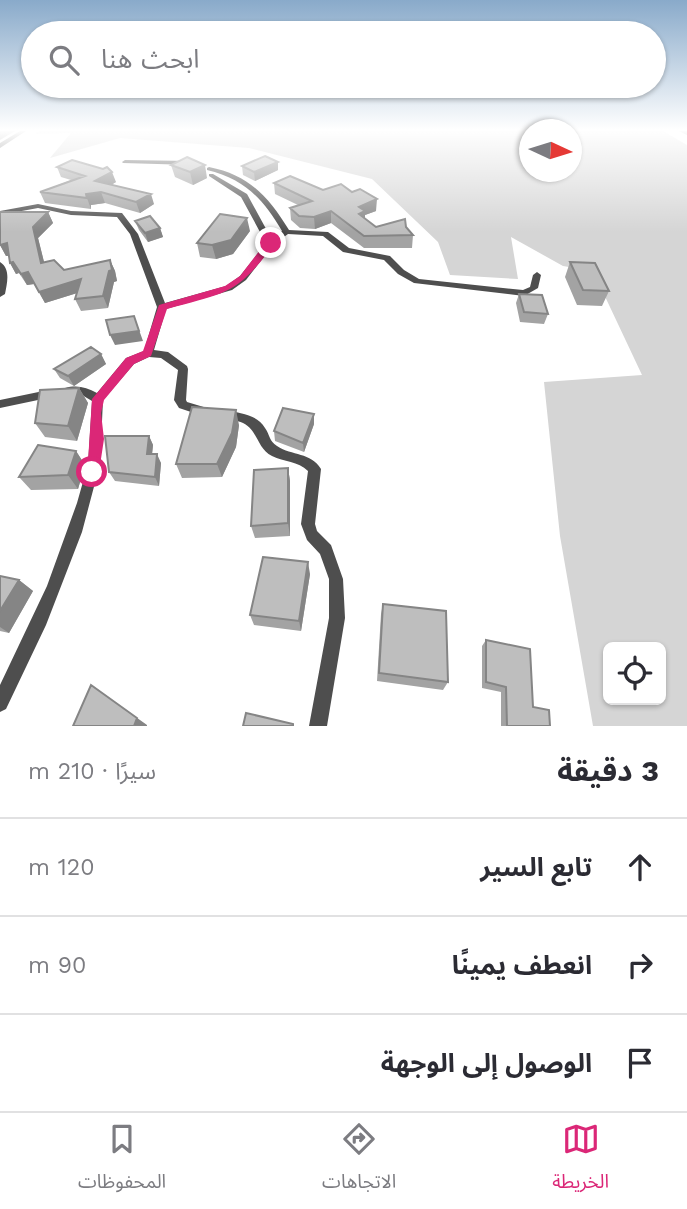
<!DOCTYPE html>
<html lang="ar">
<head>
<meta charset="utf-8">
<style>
	:root { --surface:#fff; --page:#f2f2f3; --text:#2b2b33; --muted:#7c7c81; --line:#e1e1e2; --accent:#db2777 }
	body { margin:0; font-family:"Work Sans","Noto Sans Arabic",sans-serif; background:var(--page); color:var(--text); direction:rtl }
	.controls { position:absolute; right:21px; bottom:21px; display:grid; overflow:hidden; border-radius:10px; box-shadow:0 2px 5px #0004 }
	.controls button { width:63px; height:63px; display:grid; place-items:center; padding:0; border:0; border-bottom:2px solid var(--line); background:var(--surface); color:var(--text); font:35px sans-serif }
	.compass { position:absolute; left:519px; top:119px; width:63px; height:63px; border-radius:50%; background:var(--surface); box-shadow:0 2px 5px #0004; rotate:94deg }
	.stop { position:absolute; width:21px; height:21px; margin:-16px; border:5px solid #db2777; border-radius:50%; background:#fff }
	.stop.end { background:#db2777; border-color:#fff; box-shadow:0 2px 7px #0008 }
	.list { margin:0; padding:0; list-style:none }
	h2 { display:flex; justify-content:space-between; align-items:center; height:91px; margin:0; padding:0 28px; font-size:30px }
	h2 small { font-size:23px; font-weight:400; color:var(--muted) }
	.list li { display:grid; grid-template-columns:46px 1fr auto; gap:21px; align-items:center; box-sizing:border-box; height:98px; padding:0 28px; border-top:2px solid var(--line) }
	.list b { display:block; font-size:26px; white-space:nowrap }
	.list em { font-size:23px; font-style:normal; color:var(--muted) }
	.icon { flex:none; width:38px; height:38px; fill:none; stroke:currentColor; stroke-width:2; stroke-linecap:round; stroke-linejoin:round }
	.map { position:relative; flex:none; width:687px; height:726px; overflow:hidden; direction:ltr }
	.search { position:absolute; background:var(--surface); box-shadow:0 2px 5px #0004; left:21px; right:21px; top:21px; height:77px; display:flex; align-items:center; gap:18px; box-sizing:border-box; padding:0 24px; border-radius:38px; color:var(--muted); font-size:26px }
	.sheet { height:385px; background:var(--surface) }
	nav { display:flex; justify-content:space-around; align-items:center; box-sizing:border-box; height:98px; border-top:2px solid var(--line); background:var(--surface); font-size:19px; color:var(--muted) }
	nav a { display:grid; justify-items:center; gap:4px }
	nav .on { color:var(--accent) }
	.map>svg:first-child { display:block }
	.green { fill:#d5d5d5; fill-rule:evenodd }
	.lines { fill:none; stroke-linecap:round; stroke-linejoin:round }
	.minor { fill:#4e4e4e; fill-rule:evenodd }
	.wall { fill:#a3a3a3 }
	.shaded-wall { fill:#858585 }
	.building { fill:#bebebe; stroke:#858585; stroke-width:2 }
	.route { fill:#db2777 }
</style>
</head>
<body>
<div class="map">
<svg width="687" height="726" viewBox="0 0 687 726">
	<rect width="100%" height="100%" fill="#fff"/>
	<path class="green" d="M40,131h489l1,41h42v-41h91l24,14v581h-94l-33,-190 -16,-154 98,-7 -49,-104 -30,-5 -52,-29 7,42 -68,-4 -12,-33 -66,-63 -123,-31 -129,-10 -70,20 21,-25 -36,1zM608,647h53v53h-53z"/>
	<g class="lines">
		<path class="minor" d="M20,131h6l-26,17v-5z
			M679,131h8v4z
			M125,160l67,1 3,2 -3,2 -69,-2 -1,-1z
			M209,167c40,8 59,29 80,63l39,2 21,16 41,8 14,14 15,9 104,11 7,-3 3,-12 4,-3 4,3 -3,13 -14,8 -110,-13 -16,-9 -14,-14 -41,-8 -20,-16 -35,-2 -15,11 -27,35 -14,10 -66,19 -12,41 14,2 19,14 1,3 -2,31 1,2 20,6 2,3 -2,3 -4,2 -24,-8 -5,-8 4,-30 -17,-12 -12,-1 -15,7 -31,36 -3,64 -18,68 -36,93 -40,84 -6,3v-27l47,-99 30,-83 11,-39 4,-63 -10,-6 -17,-1 -2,-3 2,-3c12,-3 21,-1 32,5l29,-35 18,-7 13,-44 -27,-73 -13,-17 -46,-2 -33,-7 -38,7v-4l38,-7 33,7 51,2 16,21 27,69 61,-17 14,-10 26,-33 -25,-46 -32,-21v-2h4l34,20 24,44 11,-7c-19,-32 -37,-52 -75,-61v-2z
			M0,262c11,7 7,21 5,32l-5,3z
			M53,389l4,1 2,3 -2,3 -57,12v-8z
			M225,410c14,3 32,4 40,18 5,7 4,13 12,18 15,10 34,6 44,23l-6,55 2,7 14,14 12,34 2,39 -18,108h-18l20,-108v-39l-9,-25 -13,-14 -6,-16 7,-53c-10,-10 -24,-9 -36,-15 -15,-7 -14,-26 -29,-33 -6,-3 -15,-3 -22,-5l-2,-3 2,-3z"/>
	</g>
	<path class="wall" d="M171,165l36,13 -14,7 -18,-8z
		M242,166l36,4 -23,11 -12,-6z
		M57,167l59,15 -5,3 43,19 -14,9 -35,-10 -14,2v4l-46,-6 -5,-11 31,-12 -10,-3z
		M274,183l49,7 53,21 -11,4v3l11,9h30l7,8 -1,13h-48l-33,-25 -16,6 -15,-1 -9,-8 -1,-12 8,-3 -23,-11z
		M48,212l5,11 -15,15 6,24 20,8 46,-10 5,11 2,10 -3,1 -6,26 -27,3 -6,-12 2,-6 -32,10 -11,-19 -7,1 -8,-12 -3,1 -6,-11 -1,-7h-3l-6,-11z
		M135,221l25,7 3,9 -15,5 -9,-12z
		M250,231l-17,23 -17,5 -16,-2 -3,-14z
		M570,262l39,29 -7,15 -25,-1 -12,-28z
		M519,294l29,20 -4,10 -24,-2 -4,-19z
		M101,354l5,10 -32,22 -14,-8 -6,-9z
		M79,388l9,15 -11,38 -32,-4 -10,-14z
		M314,414v10l-10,28 -29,-11 -1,-10z
		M239,425l-3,22 -14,30 -40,1 -6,-14z
		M149,436l4,9 -1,9 9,9 -2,23 -44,-5 -6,-9z
		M76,451l9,14 -7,24 -47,1 -12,-13z
		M288,468l2,13v55l-35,2 -4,-12z
		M310,574l-9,57 -47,-6 -4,-10z
		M0,576l19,4 14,11 -24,42 -9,-2z
		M383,604l65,78 -5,8 -66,-9 4,-67z
		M486,640l47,67 17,19h-49v-34l-19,-4v-42z"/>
	<path class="shaded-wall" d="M0,131h15l-15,9z
		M278,162v8l-23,11 -1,-9z
		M205,165l2,13 -14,7 -3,-13z
		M112,172l4,10 -17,10 -4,-11z
		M101,192l4,11 -14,2v4l-4,-11 -1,-4z
		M151,194l3,10 -14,9 -4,-11z
		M377,199l-1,12 -11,4v8l-7,-5 1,-11z
		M331,211v12l-16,6 -1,-12z
		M48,212l5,11 -15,15 9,36 -6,-11 -8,-36z
		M247,218l3,13 -17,23 -17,5 -4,-14z
		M160,228l3,9 -15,5 -3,-9z
		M7,243l6,12 -7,1 -6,-11z
		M110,260l5,11 2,10 -3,1 -6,26 -5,-12z
		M13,262l6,11 -3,1 -6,-11z
		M28,272l6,12 -7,1 -6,-11z
		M81,279l6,11 -42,13 -6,-11z
		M134,316l9,25 -28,4 -5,-10z
		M101,354l5,10 -32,22 -6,-10z
		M79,388l9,15 -11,38 -9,-15z
		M236,410l3,15 -3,22 -14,30 -5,-13z
		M314,414v10l-10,28 -1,-9z
		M149,436l4,9 -2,19 -4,-10z
		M76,451l9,14 -7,24 -10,-14z
		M157,454l4,9 -2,23 -4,-9z
		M288,468l2,13v55l-2,-13z
		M308,562l2,12 -9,57 -2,-10z
		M19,580l14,11 -24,42 -9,-6v-16z
		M91,685l56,40v1h-13z"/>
	<path class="building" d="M265,156l13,6 -24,10 -12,-6z
		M187,157l18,8 -15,7 -19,-7z
		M72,160l31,9 4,-2 5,5 -17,9 56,13 -15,8 -35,-10 -15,2 1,4 -47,-6 45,-16 -28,-9z
		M290,176l33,14 18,-6 11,8 8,-3 17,10 -18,8 6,4 -6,3 17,13 29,-8 1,8 7,8 -49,1 -33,-25 -17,6 -15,-1 -9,-8 22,-7 -38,-18z
		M0,212h48l-15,15 8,36 13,-3 10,10 46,-10 2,10 -3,1 -6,25 -28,3 6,-20 -42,13 -11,-20 -7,2 -8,-12 -3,1 -3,-20 -7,2z
		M220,214l27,4 -16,22 -19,5 -15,-2z
		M150,216l10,12 -15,5 -10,-12z
		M570,262l25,1 14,28 -26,-1z
		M519,294l23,1 6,19 -24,-2z
		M134,316l5,15 -29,4 -4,-15z
		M91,347l10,7 -33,22 -14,-7z
		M79,388l-11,38 -33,-3 5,-33z
		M192,407l44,3 -4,23 -15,31h-41z
		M283,408l31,6 -11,29 -29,-12z
		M105,436h44l-2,18h10l-2,23 -46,-5z
		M38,445l38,6 -8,24 -49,2z
		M288,468v55l-37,3 3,-56z
		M263,557l45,5 -9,59 -49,-6z
		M0,576l19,4 -19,31z
		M383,604l63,7 2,71 -69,-9z
		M486,640l44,9 3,58 16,3 1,16h-43l-1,-39 -20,-5z
		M91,685l46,33 -3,8h-61z
		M246,713l47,11v2h-50z"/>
	<linearGradient id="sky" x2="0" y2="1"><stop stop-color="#89aaca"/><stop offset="0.56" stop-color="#fff"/><stop offset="1" stop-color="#fff" stop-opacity="0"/></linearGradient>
	<rect width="687" height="232" fill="url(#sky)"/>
	<path class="route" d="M267,241l8,2c-39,53 -48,49 -108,66l-16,47 -17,8 -30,36 -3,13 3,26 -5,33 -2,5h-10l5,-78 34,-41 17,-7 16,-46 66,-19 15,-10z"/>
</svg>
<div class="controls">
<button><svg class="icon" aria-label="locate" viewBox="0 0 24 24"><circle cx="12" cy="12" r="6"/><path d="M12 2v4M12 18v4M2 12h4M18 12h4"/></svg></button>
</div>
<svg class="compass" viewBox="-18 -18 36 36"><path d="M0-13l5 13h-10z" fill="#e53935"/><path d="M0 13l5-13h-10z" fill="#7c7c81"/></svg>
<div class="stop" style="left:92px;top:472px"></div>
<div class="stop end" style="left:271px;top:243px"></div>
<div class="search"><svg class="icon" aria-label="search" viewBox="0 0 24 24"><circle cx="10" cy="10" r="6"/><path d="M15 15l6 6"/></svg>ابحث هنا</div>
</div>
<section class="sheet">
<h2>3 دقيقة<small>سيرًا · 210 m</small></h2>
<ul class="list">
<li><svg class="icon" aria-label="ahead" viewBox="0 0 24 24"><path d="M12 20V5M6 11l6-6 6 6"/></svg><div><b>تابع السير</b></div><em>120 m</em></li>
<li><svg class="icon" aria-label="right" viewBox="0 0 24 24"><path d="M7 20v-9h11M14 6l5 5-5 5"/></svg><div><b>انعطف يمينًا</b></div><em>90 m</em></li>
<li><svg class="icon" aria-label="arrive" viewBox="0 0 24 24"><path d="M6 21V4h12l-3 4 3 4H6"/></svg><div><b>الوصول إلى الوجهة</b></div></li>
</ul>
</section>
<nav>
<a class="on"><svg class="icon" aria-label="map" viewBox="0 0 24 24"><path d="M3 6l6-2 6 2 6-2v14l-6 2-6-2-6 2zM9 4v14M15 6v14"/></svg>الخريطة</a>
<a><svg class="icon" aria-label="directions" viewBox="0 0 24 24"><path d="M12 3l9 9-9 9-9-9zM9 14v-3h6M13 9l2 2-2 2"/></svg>الاتجاهات</a>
<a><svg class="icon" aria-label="saved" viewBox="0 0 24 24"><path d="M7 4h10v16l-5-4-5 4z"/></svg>المحفوظات</a>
</nav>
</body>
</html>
